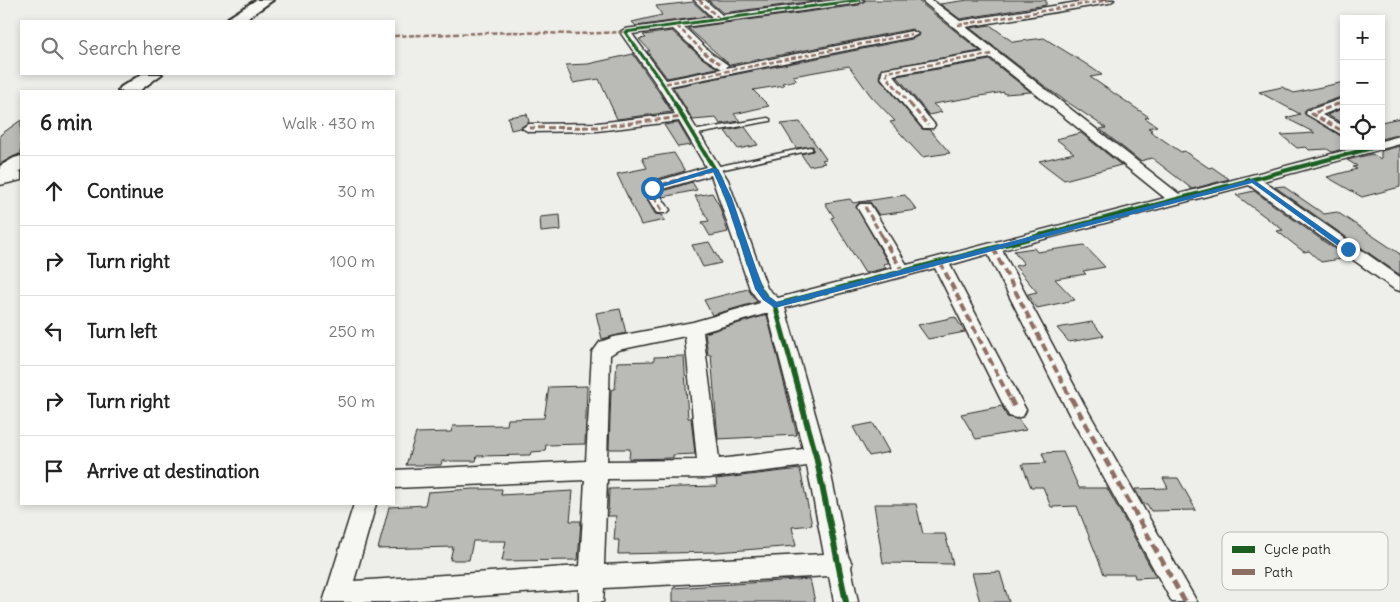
<!DOCTYPE html>
<html lang="en">
<head>
<meta charset="utf-8">
<style>
	:root { --surface:#fff; --page:#f6f6f6; --text:#222; --muted:#767676; --line:#e0e0e0 }
	body { margin:0; font-family:Delius,sans-serif; background:var(--page); color:var(--text) }
	.controls { position:absolute; right:15px; top:15px; display:grid; overflow:hidden; border-radius:0px; box-shadow:0 2px 8px #0003 }
	.controls button { width:45px; height:45px; display:grid; place-items:center; padding:0; border:0; border-bottom:1px solid var(--line); background:var(--surface); color:var(--text); font:25px sans-serif }
	.stop { position:absolute; width:15px; height:15px; margin:-11px; border:4px solid #1f6fb2; border-radius:50%; background:#fff }
	.stop.end { background:#1f6fb2; border-color:#fff; box-shadow:0 1px 5px #0008 }
	.list { margin:0; padding:0; list-style:none }
	h2 { display:flex; justify-content:space-between; align-items:center; height:65px; margin:0; padding:0 20px; font-size:21px }
	h2 small { font-size:16px; font-weight:400; color:var(--muted) }
	.list li { display:grid; grid-template-columns:32px 1fr auto; gap:15px; align-items:center; box-sizing:border-box; height:70px; padding:0 20px; border-top:1px solid var(--line) }
	.list b { display:block; font-size:19px; white-space:nowrap }
	.list em { font-size:16px; font-style:normal; color:var(--muted) }
	.icon { flex:none; width:28px; height:28px; fill:none; stroke:currentColor; stroke-width:2; stroke-linecap:round; stroke-linejoin:round }
	.map { position:relative; flex:none; width:1400px; height:602px; overflow:hidden }
	.search { position:absolute; background:var(--surface); box-shadow:0 2px 8px #0003; left:20px; top:20px; width:375px; height:55px; display:flex; align-items:center; gap:12px; box-sizing:border-box; padding:0 18px; border-radius:0px; color:var(--muted); font-size:19px }
	.panel { position:absolute; background:var(--surface); box-shadow:0 2px 8px #0003; left:20px; top:90px; width:375px; height:415px; border-radius:0px }
	.map>svg:first-child { display:block }
	.building { fill:#babab7; stroke:#2b2b2b }
	.lines { fill:none; stroke-linecap:round; stroke-linejoin:round }
	.service-casing { stroke:#2b2b2b; stroke-width:3 }
	.minor-casing { stroke:#2b2b2b; stroke-width:3 }
	.secondary-casing { stroke:#2b2b2b; stroke-width:4 }
	.service { fill:#f6f6f2; fill-rule:evenodd }
	.minor { fill:#f6f6f2; fill-rule:evenodd }
	.secondary { fill:#f6f6f2; fill-rule:evenodd }
	.quiet-far3 { stroke:#8d6e63; stroke-width:2.5; stroke-dasharray:5 2.5; stroke-linecap:butt }
	.quiet-far2 { stroke:#8d6e63; stroke-width:3; stroke-dasharray:6 3; stroke-linecap:butt }
	.quiet-far1 { stroke:#8d6e63; stroke-width:4; stroke-dasharray:8 4; stroke-linecap:butt }
	.quiet { stroke:#8d6e63; stroke-width:5; stroke-dasharray:9 5; stroke-linecap:butt }
	.cycleway-far3-casing { stroke:#f6f6f2; stroke-width:5 }
	.cycleway-far2-casing { stroke:#f6f6f2; stroke-width:7 }
	.cycleway-far1-casing { stroke:#f6f6f2; stroke-width:8 }
	.cycleway-casing { stroke:#f6f6f2; stroke-width:9 }
	.cycleway-far3 { stroke:#1b5e20; stroke-width:3 }
	.cycleway-far2 { stroke:#1b5e20; stroke-width:4.5 }
	.cycleway-far1 { stroke:#1b5e20; stroke-width:5 }
	.cycleway { stroke:#1b5e20; stroke-width:6 }
	.route { fill:#1f6fb2 }
	.key { fill:#f6f6f2; stroke:#b9b9b6; stroke-width:1 }
	.key-label { font-size:14px; fill:#2b2b2b }
</style>
</head>
<body>
<div class="map">
<svg width="1400" height="602" viewBox="0 0 1400 602">
	<rect width="100%" height="100%" fill="#eeeeea"/>
	<filter id="ink" filterUnits="userSpaceOnUse"><feTurbulence type="fractalNoise" baseFrequency=".02" numOctaves="2"/><feDisplacementMap in="SourceGraphic" scale="10" xChannelSelector="R" yChannelSelector="G"/><feConvolveMatrix kernelMatrix="1 2 1 2 8 2 1 2 1" color-interpolation-filters="sRGB"/></filter>
	<g filter="url(#ink)">
		<path class="building" d="M708,0h114l-99,13z
			M866,0h51l63,51 -99,18 -2,8 3,4 40,48 8,1 20,23 -28,4 -32,-35 5,-1 -24,-25 -22,-30 -56,10 4,4 -15,3 2,2 -31,5 16,16 -35,8 6,7 -20,3 -4,-6 -23,2 -20,-33 239,-48 8,-4 -8,-6 -182,36 -42,-37 171,-23z
			M968,0h78v5l-86,14 -20,-15z
			M693,2l15,14 -72,10 -4,-4 30,-7 -6,-9z
			M990,25l23,17 31,-4 42,26 16,11 -12,2 59,40 -4,1 12,8 -9,2 4,2 -2,1 31,21 3,-1 25,17 3,-1 17,12 -37,10 -40,-31 -12,3 -40,-32 6,-1 -55,-37 -81,-63z
			M672,31l30,27 15,10 -50,10 -20,-27h3l-11,-12 7,-1 -3,-3z
			M633,54l22,32 17,26 -55,7 -18,-40 -26,4 -7,-18 22,-1z
			M990,60l41,32 -26,2 -1,-2 -71,12 9,8 -13,3 -32,-39z
			M1344,82v14l-38,13 -2,4 40,25v8h10l-22,6 -5,-3 -18,1 -3,-3 -9,1 -16,-13 34,-2 -29,-15 14,-4 -41,-22 23,-5 12,6z
			M1344,108v16l-17,-9z
			M527,114l2,8 -9,6 -9,2 -3,-13z
			M1400,118v16l-19,5v-17z
			M21,120v33l-21,11v-29z
			M800,122l26,37 -4,1 3,3 -16,3 -8,-12 12,-3v-5l-17,2 -15,-24z
			M678,123l13,22 -13,2 -14,-22z
			M745,127l13,18 -20,4 -13,-18z
			M1081,133l40,32 -57,15 -25,-19 35,-8 -18,-14z
			M1400,146v41l-38,10 -35,-20 30,-8 -4,-2 4,-1 -10,-6 25,-6 9,5v-8z
			M674,153l11,18 -38,11 -5,9 13,23 7,1 3,5 -24,5 -24,-51 30,-6 -5,-10z
			M692,182l5,8 -34,7 -3,-5z
			M1283,186l41,28 13,-2 63,42v21l-125,-88z
			M1254,191l93,67 -26,4 -12,-11 -5,1 -27,-21 6,-1 -47,-35z
			M712,193l7,12 9,27 -18,4 -8,-14 7,-1 -14,-25z
			M905,195l12,15 -38,5 -9,-13h-10l-4,4 32,57 -5,1 3,4 -21,5 -34,-55 3,-1 -9,-14 25,-4 3,4z
			M560,215l1,15 -20,2 -1,-15z
			M709,242l12,21 -18,4 -11,-22z
			M1084,245l21,22 -22,4 3,3 -31,5 20,21 -38,8 -9,-14 9,-2 -22,-26 9,-2 -10,-13 20,-3 3,4z
			M748,289l9,13 -45,13 -8,-15z
			M620,309l6,24 -24,6 -6,-26z
			M767,315l30,120 -79,4 -7,-84h-3l-3,-22z
			M955,317l10,15 -37,7 -10,-14z
			M1092,322l12,14 -35,6 -12,-14z
			M684,356l4,62h3l4,36 -22,1v3l-44,1 1,-10h-21l2,-59 4,-1 2,-27 37,-1v-4z
			M587,386l-2,58 -39,1 -1,6 -14,1 -1,3 -53,1 -1,5h-34l-1,4h-35l10,-32 35,-1 2,-6 54,-1 1,-6 36,-1 5,-31z
			M1002,406l5,11 11,2 8,11 -50,9 -15,-25z
			M873,423l16,29 -20,4 -16,-29z
			M1063,452l16,36h28l49,89 -21,1 -1,-4h-30l-27,-68 -26,1 -8,-20h-12l-9,-23 24,-1 -4,-10z
			M800,469l12,56 -20,2 4,19 -79,6 -99,2 1,-14h-5l2,-24h-8l1,-27 108,-3 -1,-7z
			M1163,478h15l18,32 -45,1 -4,-7h-4l-8,-15 33,-1z
			M473,489h29l-1,6 72,-4 -3,30h11l-3,39 -76,1 4,-20h-33l-4,19h-19l3,-13 -75,2 11,-42 36,-2 3,-13z
			M874,504h42l7,30h22l8,30 -70,-1z
			M1000,572l9,30h-29l-8,-29z
			M810,579l5,23h-142v-14z"/>
		<g class="lines">
			<g class="service-casing">
				<path id="service" d="M768,118l2,1v2l-78,14 -3,-2 3,-2z
					M810,147l2,1v2l-97,21 -4,-2 4,-2z"/>
			</g>
			<g class="minor-casing">
				<path id="minor" d="M694,0h11l17,15 114,-15h28l-5,3 -175,24 27,26 17,12 -2,3 -4,1 -19,-12 -30,-28 -41,5 34,46 246,-49 6,3 -6,3 -242,49 58,94 39,108 11,10 115,-30 -36,-61 3,-3h10l37,61 258,-67 -174,-140 -98,17 42,50 -2,3h-10l-40,-48 -2,-3 2,-8 101,-17 -63,-52h11l28,21 130,-21h24l-5,3 -143,24 213,167 183,-48h19v-5l19,-5v8l-137,37 137,96v14l-6,-2 -145,-104 -247,65 82,154 113,198h-25l-102,-186 -82,-162 -38,11 76,145 -3,6 -7,2 -7,-2 -74,-148 -150,40 42,148 21,100 4,8 -1,3 7,35h-24l-5,-26 -225,12 -1,14h-24v-13l-186,13h-70l31,-98h22l-22,77 226,-15 5,-86 -191,8v-18l192,-9 6,-108 8,-11 14,-5 79,-15 67,-19 -10,-14 -39,-114 -52,15 -1,2 12,18 -3,3h-10l-13,-21 4,-8 58,-17 -27,-46 -82,10 -68,1 -7,-4 7,-4 68,-1 78,-9 -18,-29 -37,-53 5,-3 87,-12zM768,313l35,136 -84,10 -16,-127zM685,336l12,124 -90,1 3,-106 8,-5zM807,466l17,88 -220,11 3,-86 102,-1z
					M1344,98v8l-22,9 22,11v10l-38,-22 1,-3z
					M21,172v8l-21,5v-8z"/>
			</g>
			<g class="secondary-casing">
				<path id="secondary" d="M256,0h17l-30,21h-17l2,-3z
					M142,74h20l-23,17h-21l3,-4z
					M21,156v15l-14,8 -7,2v-15l14,-8z"/>
			</g>
			<use href="#service" class="service"/>
			<use href="#minor" class="minor"/>
			<use href="#secondary" class="secondary"/>
			<path class="quiet-far3" d="M699,0l21,19
				M958,25l151,-25
				M677,26l30,29 15,10
				M394,36l119,-4 62,2 50,-2 1,3
				M661,80l2,4 249,-50
				M911,105l-24,-28v-5l106,-18
				M1335,105l9,-3"/>
			<path class="quiet-far2" d="M910,104l18,21
				M1338,104l-26,10 32,18
				M529,128l68,-1 86,-10
				M865,207l17,29
				M662,210l-11,-18 2,-5 62,-18"/>
			<path class="quiet-far1" d="M881,235l22,37
				M993,248l78,151
				M940,262l70,137"/>
			<path class="quiet" d="M1010,398l6,12
				M1071,398l114,204"/>
			<g class="cycleway-far3-casing">
				<path id="cycleway-far3" d="M676,105l-13,-21 -38,-52 234,-32"/>
			</g>
			<g class="cycleway-far2-casing">
				<path id="cycleway-far2" d="M675,104l46,76 20,56
					M1037,236l342,-90"/>
			</g>
			<g class="cycleway-far1-casing">
				<path id="cycleway-far1" d="M740,235c9,24 13,55 35,70
					M801,399l-26,-94 267,-70"/>
			</g>
			<g class="cycleway-casing">
				<path id="cycleway" d="M800,398l16,58 30,146"/>
			</g>
			<use href="#cycleway-far3" class="cycleway-far3"/>
			<use href="#cycleway-far2" class="cycleway-far2"/>
			<use href="#cycleway-far1" class="cycleway-far1"/>
			<use href="#cycleway" class="cycleway"/>
		</g>
	</g>
	<path class="route" d="M712,168l6,1 14,29 31,90 5,8 9,6 476,-123 99,70 -7,2 -93,-68 -477,125 -12,-8 -8,-11 -30,-91 -12,-26 -61,18 -4,-2z"/>
	<rect x="1222" y="532" width="166" height="58" rx="8" class="key"/>
	<rect x="1232" y="546" width="23" height="7" fill="#1b5e20"/>
	<rect x="1232" y="569" width="23" height="6" fill="#8d6e63"/>
	<g class="key-label">
		<text x="1264" y="554">Cycle path</text>
		<text x="1264" y="577">Path</text>
	</g>
</svg>
<div class="controls">
<button>+</button>
<button>−</button>
<button><svg class="icon" aria-label="locate" viewBox="0 0 24 24"><circle cx="12" cy="12" r="6"/><path d="M12 2v4M12 18v4M2 12h4M18 12h4"/></svg></button>
</div>
<div class="stop" style="left:652px;top:188px"></div>
<div class="stop end" style="left:1348px;top:249px"></div>
<div class="search"><svg class="icon" aria-label="search" viewBox="0 0 24 24"><circle cx="10" cy="10" r="6"/><path d="M15 15l6 6"/></svg>Search here</div>
<section class="panel">
<h2>6 min<small>Walk · 430 m</small></h2>
<ul class="list">
<li><svg class="icon" aria-label="ahead" viewBox="0 0 24 24"><path d="M12 20V5M6 11l6-6 6 6"/></svg><div><b>Continue</b></div><em>30 m</em></li>
<li><svg class="icon" aria-label="right" viewBox="0 0 24 24"><path d="M7 20v-9h11M14 6l5 5-5 5"/></svg><div><b>Turn right</b></div><em>100 m</em></li>
<li><svg class="icon" aria-label="left" viewBox="0 0 24 24"><path d="M17 20v-9H6M10 6l-5 5 5 5"/></svg><div><b>Turn left</b></div><em>250 m</em></li>
<li><svg class="icon" aria-label="right" viewBox="0 0 24 24"><path d="M7 20v-9h11M14 6l5 5-5 5"/></svg><div><b>Turn right</b></div><em>50 m</em></li>
<li><svg class="icon" aria-label="arrive" viewBox="0 0 24 24"><path d="M6 21V4h12l-3 4 3 4H6"/></svg><div><b>Arrive at destination</b></div></li>
</ul>
</section>
</div>
</body>
</html>
